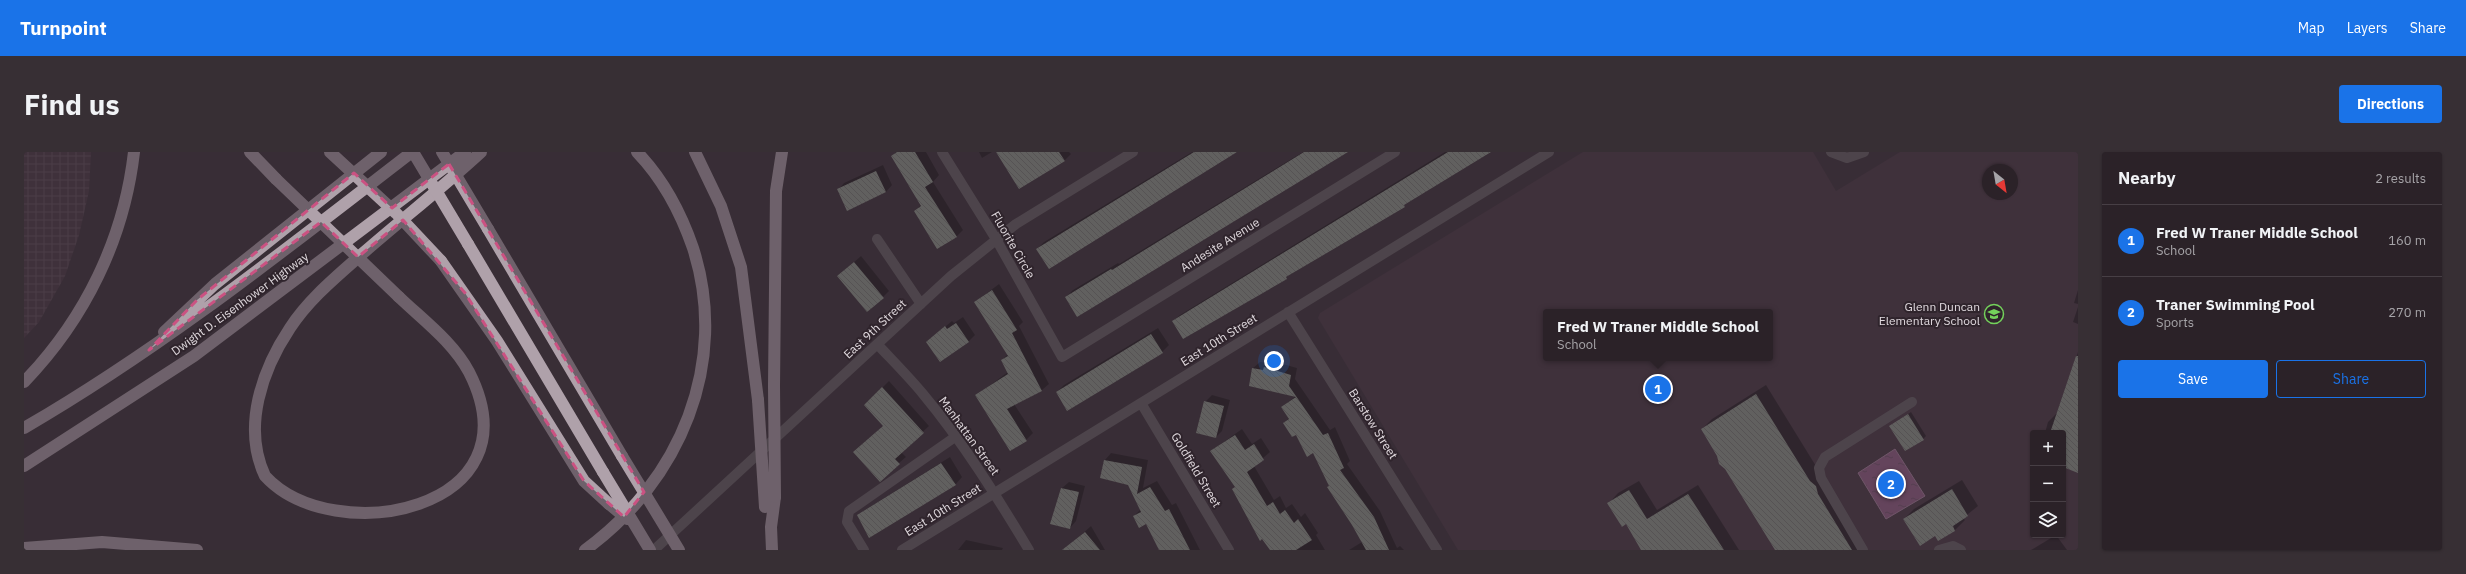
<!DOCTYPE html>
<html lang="en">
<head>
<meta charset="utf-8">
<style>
	:root { --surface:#2b2228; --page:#372f34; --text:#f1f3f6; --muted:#a6a4a8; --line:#473f45; --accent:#1a73e8 }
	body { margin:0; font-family:"IBM Plex Sans",sans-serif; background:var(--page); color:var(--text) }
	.controls { position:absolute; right:12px; bottom:12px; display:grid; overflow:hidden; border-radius:4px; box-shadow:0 1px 3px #0004 }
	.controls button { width:36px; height:36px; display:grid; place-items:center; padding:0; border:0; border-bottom:1px solid var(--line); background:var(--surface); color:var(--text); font:20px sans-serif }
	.compass { position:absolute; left:1958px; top:12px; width:36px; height:36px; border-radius:50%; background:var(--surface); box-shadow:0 1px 3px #0004; rotate:149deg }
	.you { position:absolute; left:1250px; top:209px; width:14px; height:14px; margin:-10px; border:3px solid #fff; border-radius:50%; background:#1a73e8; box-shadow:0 0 0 6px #1a73e833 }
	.badge { display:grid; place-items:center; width:26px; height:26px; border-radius:50%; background:var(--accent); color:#fff; font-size:13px; font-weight:700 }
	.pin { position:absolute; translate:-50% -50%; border:2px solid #fff; box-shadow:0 1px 4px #0006 }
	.popup { position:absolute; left:1519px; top:157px; width:230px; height:52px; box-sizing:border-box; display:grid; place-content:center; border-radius:4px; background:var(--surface); filter:drop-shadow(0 1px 3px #0005); font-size:13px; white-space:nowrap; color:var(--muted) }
	.popup b { font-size:15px; color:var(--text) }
	.popup::after { content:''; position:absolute; left:50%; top:100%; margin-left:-8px; border:8px solid transparent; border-top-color:var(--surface) }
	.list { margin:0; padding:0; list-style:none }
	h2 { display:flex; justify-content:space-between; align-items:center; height:52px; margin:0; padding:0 16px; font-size:17px }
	h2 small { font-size:13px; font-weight:400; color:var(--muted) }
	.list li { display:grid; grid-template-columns:26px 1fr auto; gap:12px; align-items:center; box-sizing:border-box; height:72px; padding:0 16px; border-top:1px solid var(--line) }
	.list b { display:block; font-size:15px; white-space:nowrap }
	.list p { margin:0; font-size:13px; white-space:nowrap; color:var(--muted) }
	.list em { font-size:13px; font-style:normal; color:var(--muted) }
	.actions { display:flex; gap:8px; padding:12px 16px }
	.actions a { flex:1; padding:9px 0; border:1px solid var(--accent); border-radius:4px; text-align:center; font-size:14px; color:var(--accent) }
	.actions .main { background:var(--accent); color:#fff }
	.icon { flex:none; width:22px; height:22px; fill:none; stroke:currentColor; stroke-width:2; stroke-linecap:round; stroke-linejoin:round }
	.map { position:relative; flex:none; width:2054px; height:398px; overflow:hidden; border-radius:4px }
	header { display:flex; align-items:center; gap:24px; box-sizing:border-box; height:56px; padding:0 20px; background:var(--accent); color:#fff }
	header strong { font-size:19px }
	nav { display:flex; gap:22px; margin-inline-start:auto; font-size:14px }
	.intro { display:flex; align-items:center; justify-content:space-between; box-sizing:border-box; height:96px; padding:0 24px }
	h1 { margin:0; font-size:28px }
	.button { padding:10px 18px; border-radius:4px; background:var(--accent); color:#fff; font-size:14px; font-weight:700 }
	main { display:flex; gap:24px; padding:0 24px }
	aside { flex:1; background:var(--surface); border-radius:4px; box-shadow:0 1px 3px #0004 }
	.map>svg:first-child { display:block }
	.built { fill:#473541; fill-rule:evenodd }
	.industrial { fill:url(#industrial-grid) }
	.water { fill:url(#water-ripples); stroke:#af85a3 }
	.shadow { fill:#0007 }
	.building { fill:url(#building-back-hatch) }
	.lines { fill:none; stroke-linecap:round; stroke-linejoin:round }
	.minor { stroke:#676165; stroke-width:10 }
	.highway { stroke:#afa1aa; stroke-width:12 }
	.highway-bridge { stroke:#afa1aa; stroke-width:12 }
	.marked { fill:none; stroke:#cb5282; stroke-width:3; stroke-dasharray:8 5; stroke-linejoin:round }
	.labels { text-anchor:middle; stroke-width:4; stroke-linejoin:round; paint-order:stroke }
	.street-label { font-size:12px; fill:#e0d9de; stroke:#2f242c }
	.poi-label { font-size:12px; fill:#e0d9de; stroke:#2f242c; text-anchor:end }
</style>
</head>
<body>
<header>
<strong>Turnpoint</strong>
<nav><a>Map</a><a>Layers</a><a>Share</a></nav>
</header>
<div class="intro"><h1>Find us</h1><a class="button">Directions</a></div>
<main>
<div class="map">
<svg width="2054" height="398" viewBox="0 0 2054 398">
	<defs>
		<pattern id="industrial-grid" width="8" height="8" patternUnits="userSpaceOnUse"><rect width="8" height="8" fill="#473541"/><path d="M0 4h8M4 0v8" fill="none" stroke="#61525c"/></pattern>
		<pattern id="water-ripples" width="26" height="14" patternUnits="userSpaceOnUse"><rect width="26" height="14" fill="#9a618a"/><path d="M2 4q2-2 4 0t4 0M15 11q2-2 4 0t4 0" fill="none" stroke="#77546e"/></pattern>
		<pattern id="building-back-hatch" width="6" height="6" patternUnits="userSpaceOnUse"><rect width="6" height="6" fill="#939d90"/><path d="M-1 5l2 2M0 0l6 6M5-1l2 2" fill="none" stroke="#7b8179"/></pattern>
	</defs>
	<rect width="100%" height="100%" fill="#392e36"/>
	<path class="built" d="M1559,0h230l23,39 64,-39h178v398h-620l-140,-232 2,-5zM1964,18h24v24h-24zM1522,160h224v46h-224zM2009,281h30v102h-30z"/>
	<path class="industrial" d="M0,0h67l-2,39 -10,44 -14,41 -26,46 -15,16z"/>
	<path class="water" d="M1871,297l30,47 -39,23 -28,-46z"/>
	<path class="shadow" d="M872,0h30l13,23 -6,7 30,48 -7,7 -41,-26 7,-7 -30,-48z
		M955,0h13l-10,6z
		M1006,0h39l2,2 -7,7z
		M1168,0h45l-200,97 7,-7z
		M1279,0h43l-280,145 7,-7 45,-27 1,1z
		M1421,0h44l-248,153 -68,16 7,-6z
		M859,13l9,20 -6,7 -48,-2 6,-7z
		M837,104l28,35 -6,6 -38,-27z
		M975,132l24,38 -4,4 30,58 -7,6 -28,14 19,29 -7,7 -49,-45 31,-23 -6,-12 6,-6 -33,-52z
		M2054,138v14l-4,-1z
		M2054,155v17l-5,-2z
		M939,165l12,18 -7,7h-41l25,-21 2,2z
		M1134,176l11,17 -7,7 -94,58 -11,-18 7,-7z
		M2054,200v120l-15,-6v-33h-18l3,-11 9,-9z
		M1248,209l25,7 -2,11 35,51 5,-3 15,34 -3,3 33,47 17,37 3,-2 4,4h-55l13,-8 -9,-18 -23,-38 -16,-34 -30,-29 5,-5 -7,-11 14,-11 -46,-10 3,-18 7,-6 9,1z
		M865,229l40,45 -28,26 5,5 -7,6 -44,-11 29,-26 -19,-21z
		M1742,233l53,86 48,79h-91l-58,-94 -16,-27 10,-10z
		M1188,243l18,5 -8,31 -6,6 -11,-35z
		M1887,260l15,24 -3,3 -32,-13z
		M1218,277l10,15 9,-6 9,14 -16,14 20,34 6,-4 6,12 6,-4 9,13 4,-4 13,20 -2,2 9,15h-50l-39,-64 -25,-35z
		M1087,301l37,7 -5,28 14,-7 15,24 4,-2 24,47h-32l-22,-27 -12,-7 7,-7 -12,-25 -28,-6 4,-18z
		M926,305l12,20 -6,7 -86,52 -12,-19 7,-7z
		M1938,328l16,26 -15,12 2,2 -10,10 -16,10 -3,-5 -32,-16 10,-10z
		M1615,329l18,29 41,-25 41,65h-96l-17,-27 -17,-20 9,-10z
		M1045,330l16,4 -9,35 -6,7 -8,-40z
		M1067,374l14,24h-31l-4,-5z
		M2032,383l11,15h-36z
		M942,388l37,8 -1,2h-44z"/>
	<path class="building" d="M873,0h18l18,30 -8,5 32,50 -20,12 -23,-38 7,-5 -30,-50z
		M972,0h63l6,9 -46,28z
		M1170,0h43l-188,117 -13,-20z
		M1280,0h44l-271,165 -12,-20 46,-28 1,1z
		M1424,0h43l-87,53 1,2 -119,70 1,2 -104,60 -11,-18z
		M852,19l10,21 -39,19 -10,-22z
		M830,110l30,36 -17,14 -30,-36z
		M968,138l25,40 -5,3 30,58 -35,18 20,32 -17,10 -35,-56 33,-21 -7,-14 7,-4 -34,-54z
		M932,171l13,19 -29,20 -14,-20 19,-16 2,3z
		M1127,182l12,19 -96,58 -11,-19z
		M2052,204h2v117l-15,-6v-34h-13z
		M1240,215l27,8 -2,11 34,49 5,-2 16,35 -4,2 34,47 15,33h-23l-14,-25 -25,-38 2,-1 -16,-33 -6,4 -11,-22 -4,2 -9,-14 6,-4 -8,-12 15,-10 -47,-11 3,-18 11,2z
		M858,235l42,46 -29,26 5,5 -20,18 -27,-30 30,-26 -19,-21z
		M1732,242l54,87 6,5 2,8 34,56h-77l-50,-81 -6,-5 -2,-8 -16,-27z
		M1180,249l20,5 -8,32 -20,-5z
		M1884,262l16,26 -19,11 -16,-25z
		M1211,283l10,15 9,-6 10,16 -17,12 20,34 6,-4 7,12 5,-4 9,13 4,-4 14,21 -16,10h-26l-8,-11 -2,2 -28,-52 3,-2 -25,-36z
		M1080,308l38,7 -5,27 13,-7 15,24 4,-2 21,41h-31l-13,-26 -7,4 -6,-12 8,-4 -13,-27 -28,-7z
		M917,311l15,22 -87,53 -12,-23z
		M1037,336l18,4 -9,37 -20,-5z
		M1928,337l16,27 -15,10 2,5 -17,10 -3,-5 -15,10 -17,-27z
		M1605,338l18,29 41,-25 36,56h-83l-15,-26 -4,3 -15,-24z
		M1061,380l15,18h-38z"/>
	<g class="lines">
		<path class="minor" d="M918,0l54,87 66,118 333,-205
			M1807,0l16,6 17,-6
			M853,87l44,65
			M1264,160l149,238
			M854,193c15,16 31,32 45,49 40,48 74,103 106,156
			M1117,251l88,147
			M630,398l297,-274 65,-52 117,-72
			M840,398l-17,-28 2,-11 106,-74
			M878,398l647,-398
			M1839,398l-42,-72 -2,-10 6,-11 8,-5 79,-50
			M1915,398l14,-4 8,4"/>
		<path class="highway" d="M226,0l26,27
			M671,0l26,54 20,61 17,133
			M464,77l134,227
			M444,92l135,228
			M417,109l56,80 87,140 25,23
			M375,145c24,23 54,45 70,75 71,139 -136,178 -204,104 -23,-49 -3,-106 25,-148 19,-29 46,-51 72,-74 39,-34 80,-66 119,-102
			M140,180l51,-48 166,-132
			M0,230c61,-63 100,-143 110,-230
			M750,234l2,-195 6,-39
			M0,276c138,-80 262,-179 388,-276
			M0,314l170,-110 271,-204
			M0,396l78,-6 95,8
			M561,398c95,-69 145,-187 108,-302 -12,-35 -30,-69 -56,-96
			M748,398l-1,-23 4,-30"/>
		<path class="highway-bridge" d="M306,0l66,61 45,48
			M389,0l55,92
			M418,0l46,77
			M252,27l123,118
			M750,234l1,111
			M734,248l7,107
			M598,304l57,94
			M579,320l47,78
			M585,352l18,15"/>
	</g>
	<path d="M0 0H2054V398H0ZM425,12l195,328 -20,25 -40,-36 -119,-188 -62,-73 -45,37 -37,-35 -172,128 48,-50 157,-127 38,35z" fill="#392e36" fill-opacity=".55" fill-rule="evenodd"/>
	<path class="marked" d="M425,12l195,328 -20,25 -40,-36 -119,-188 -62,-73 -45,37 -37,-35 -172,128 48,-50 157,-127 38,35z"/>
	<defs>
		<g id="school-ring" transform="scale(1)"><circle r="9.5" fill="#2f242c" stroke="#74d25b" stroke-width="1.5"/><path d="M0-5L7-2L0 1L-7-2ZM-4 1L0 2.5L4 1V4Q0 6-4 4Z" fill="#74d25b"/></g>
	</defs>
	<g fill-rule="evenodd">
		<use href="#school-ring" x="1970" y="162"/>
	</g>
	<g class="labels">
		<g class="street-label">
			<text transform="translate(989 93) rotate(60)" y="4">Fluorite Circle</text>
			<text transform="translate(1196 93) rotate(-32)" y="4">Andesite Avenue</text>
			<text transform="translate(216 152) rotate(-36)" y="4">Dwight D. Eisenhower Highway</text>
			<text transform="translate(851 177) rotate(-43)" y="4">East 9th Street</text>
			<text transform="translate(1195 188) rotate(-32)" y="4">East 10th Street</text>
			<text transform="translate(1349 272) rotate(58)" y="4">Barstow Street</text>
			<text transform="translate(945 284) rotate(54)" y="4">Manhattan Street</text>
			<text transform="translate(1172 318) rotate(59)" y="4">Goldfield Street</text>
			<text transform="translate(919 358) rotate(-32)" y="4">East 10th Street</text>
		</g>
		<g class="poi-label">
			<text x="1956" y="159">Glenn Duncan<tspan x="1956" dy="14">Elementary School</tspan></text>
		</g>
	</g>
</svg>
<div class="controls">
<button>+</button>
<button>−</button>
<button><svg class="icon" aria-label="layers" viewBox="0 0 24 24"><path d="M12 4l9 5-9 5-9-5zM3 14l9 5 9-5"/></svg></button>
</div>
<svg class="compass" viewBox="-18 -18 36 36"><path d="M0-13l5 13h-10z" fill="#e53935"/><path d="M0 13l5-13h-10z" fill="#a6a4a8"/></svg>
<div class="you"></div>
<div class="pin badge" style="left:1634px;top:237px">1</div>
<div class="popup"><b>Fred W Traner Middle School</b>School</div>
<div class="pin badge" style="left:1867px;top:332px">2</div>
</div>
<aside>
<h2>Nearby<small>2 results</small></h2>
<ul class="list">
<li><span class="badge">1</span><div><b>Fred W Traner Middle School</b><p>School</p></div><em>160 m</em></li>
<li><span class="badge">2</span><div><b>Traner Swimming Pool</b><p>Sports</p></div><em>270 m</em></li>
</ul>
<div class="actions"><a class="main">Save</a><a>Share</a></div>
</aside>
</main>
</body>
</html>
